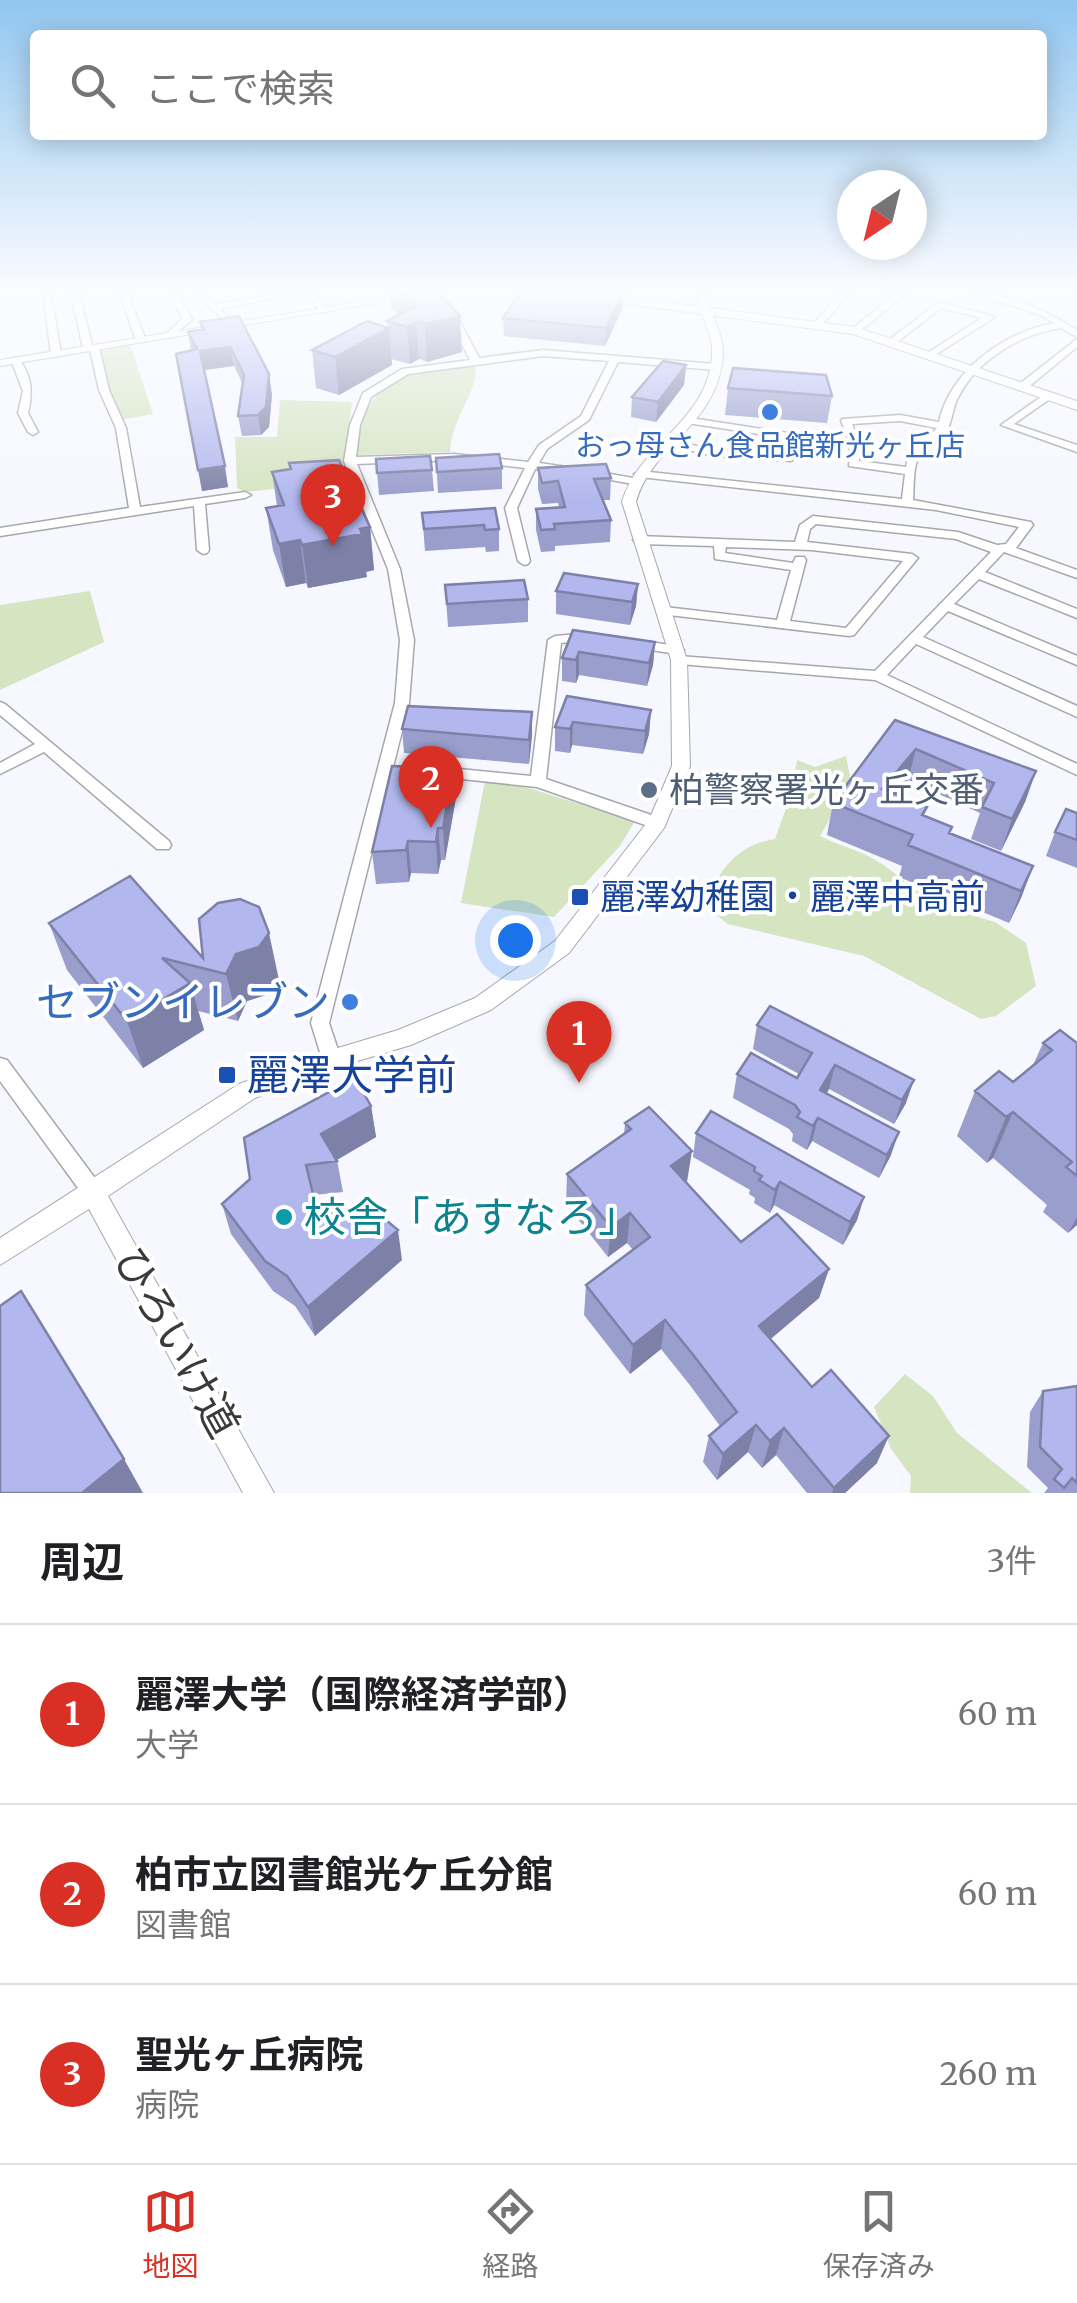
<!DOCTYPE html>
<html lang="ja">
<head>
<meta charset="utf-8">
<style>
	:root { --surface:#fff; --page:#f2f2f2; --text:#202124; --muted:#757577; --line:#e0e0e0; --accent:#d93025 }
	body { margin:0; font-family:Merriweather,"Noto Sans JP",serif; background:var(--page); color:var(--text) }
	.compass { position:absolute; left:837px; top:170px; width:90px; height:90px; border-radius:50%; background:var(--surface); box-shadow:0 5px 25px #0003; rotate:215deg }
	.you { position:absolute; left:515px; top:940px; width:35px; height:35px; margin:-25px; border:8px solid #fff; border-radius:50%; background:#1a73e8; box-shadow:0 0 0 15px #1a73e833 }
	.badge { display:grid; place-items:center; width:65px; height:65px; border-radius:50%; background:var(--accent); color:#fff; font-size:32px; font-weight:700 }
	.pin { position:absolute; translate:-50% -82px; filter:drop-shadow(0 2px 5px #0008) }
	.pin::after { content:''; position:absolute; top:52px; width:35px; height:30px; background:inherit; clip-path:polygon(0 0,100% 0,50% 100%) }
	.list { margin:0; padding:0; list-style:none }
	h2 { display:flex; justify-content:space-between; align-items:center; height:130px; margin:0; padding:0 40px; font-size:42px }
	h2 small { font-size:32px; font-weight:400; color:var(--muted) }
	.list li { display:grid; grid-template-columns:65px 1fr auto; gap:30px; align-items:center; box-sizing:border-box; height:180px; padding:0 40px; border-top:2px solid var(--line) }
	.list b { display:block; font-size:38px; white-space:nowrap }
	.list p { margin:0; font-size:32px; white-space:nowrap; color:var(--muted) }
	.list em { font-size:32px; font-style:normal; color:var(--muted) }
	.icon { flex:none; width:55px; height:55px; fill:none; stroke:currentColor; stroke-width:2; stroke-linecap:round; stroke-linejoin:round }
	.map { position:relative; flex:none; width:1077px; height:1493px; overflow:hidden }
	.search { position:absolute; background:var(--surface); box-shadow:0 5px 25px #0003; left:30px; right:30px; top:30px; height:110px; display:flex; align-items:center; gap:25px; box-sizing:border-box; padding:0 35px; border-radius:10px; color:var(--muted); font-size:38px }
	.sheet { height:670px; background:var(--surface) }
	nav { display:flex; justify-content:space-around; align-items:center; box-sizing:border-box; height:140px; border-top:2px solid var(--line); background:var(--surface); font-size:28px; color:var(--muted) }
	nav a { display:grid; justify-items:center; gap:5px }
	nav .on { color:var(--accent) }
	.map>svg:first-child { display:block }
	.green { fill:#d5e4c1 }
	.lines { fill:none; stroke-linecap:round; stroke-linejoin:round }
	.minor-casing { stroke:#a7a7ae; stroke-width:3 }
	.tertiary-casing { stroke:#a7a7ae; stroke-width:2 }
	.secondary-casing { stroke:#a7a7ae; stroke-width:2 }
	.minor { fill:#fff; fill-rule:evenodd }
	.tertiary { fill:#fff; fill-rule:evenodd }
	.secondary { fill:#fff; fill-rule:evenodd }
	.wall { fill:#999ecd }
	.shaded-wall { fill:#7d81a7 }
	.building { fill:#b2b8ee; stroke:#7d81a7; stroke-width:2.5 }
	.shop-dot { fill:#3f7fe0; stroke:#fff; stroke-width:4 }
	.service-dot { fill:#5c6f8a; stroke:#fff; stroke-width:4 }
	.transit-dot { fill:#1a4fb4; stroke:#fff; stroke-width:4 }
	.culture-dot { fill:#0f9aa8; stroke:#fff; stroke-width:4 }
	.labels { text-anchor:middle; stroke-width:8; stroke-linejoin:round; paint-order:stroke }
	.far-shop-label { font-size:30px; fill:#366cbe; stroke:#fff }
	.service-label { font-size:35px; fill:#4e5e75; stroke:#fff; text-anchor:start }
	.transit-label { font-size:35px; fill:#164399; stroke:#fff; text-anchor:start }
	.near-shop-label { font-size:42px; fill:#366cbe; stroke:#fff; text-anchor:end }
	.near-transit-label { font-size:42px; fill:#164399; stroke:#fff; text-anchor:start }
	.near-culture-label { font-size:42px; fill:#0d838f; stroke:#fff; text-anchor:start }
	.near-street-label { font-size:42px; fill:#3a3a3d; stroke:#fff }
</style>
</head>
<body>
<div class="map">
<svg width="1077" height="1493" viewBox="0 0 1077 1493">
	<rect width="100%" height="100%" fill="#f7f8ff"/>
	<path class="green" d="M130,344l23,70 -33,6 -13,-30 -8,-39z
		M475,363c6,26 -24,54 -25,89l-93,3c6,-81 49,-82 118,-92z
		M280,400l72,2 -6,53 4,26 -106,11 -7,-4 -2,-51h42z
		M90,591l14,51 -104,48v-85z
		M846,756l5,26 -31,54c17,9 36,13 52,22 38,21 38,41 90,47l5,9 28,8 31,21 10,43 -40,30 -15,3 -117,-63 -136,-32 -20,-15c5,-37 31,-65 67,-70l16,-45 6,-34 18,7z
		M485,781l37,5 113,35 -15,25 -66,71 -93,-14z
		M905,1374l28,22 24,37 75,60h-122l1,-17 -20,-27 -17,-42z"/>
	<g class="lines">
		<g class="minor-casing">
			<path id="minor" d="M43,293h8l10,61 -5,3 -5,-3z
				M71,293h8l13,52 7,2 10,43 17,38 14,79 105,-15 6,3 -6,3 -40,6 4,46 -2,3 -4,1 -6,-4 -3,-44 -194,30v-8l129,-20 -13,-80 -17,-38 -9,-40 -7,-2z
				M119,293h8l19,47 -2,2 -8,-2z
				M171,293h8l13,27 -22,18 -5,-3 17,-16z
				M195,293h9l12,11 69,-11h18l-83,16 17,16 -5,3z
				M305,293h8l14,15v4h-6z
				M428,293h9l18,19 24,46 64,-8 172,14 5,3 -5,3 -97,-8 -29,58 -42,29 -8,14 35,5v4l-39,-3 -18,39 13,53 -2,3 -4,1 -6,-4 -13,-53 20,-40 -71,-8 -97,4 43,105 14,71 -5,63 -80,320 12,36 -3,6 -7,2 -7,-2 -13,-42 84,-320 5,-63 -12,-71 -44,-108 6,-36 13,-32 39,-24 68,-9 -24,-47zM543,356l66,5 -28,55 -42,29 -11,17 -74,-8 -98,3 4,-32 11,-28 37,-23z
				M841,293h8l-28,33h-6v-4z
				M887,293l18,1 -47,39h-6v-4l41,-33z
				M973,293c36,0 74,18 104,37v7l-16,-9c-40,6 -83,31 -102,68 -6,10 -6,20 -10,30 -6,14 -26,21 -32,35 -4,10 -3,27 -4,39l118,22 2,3 -17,23 61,22v8l-73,-26 -19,20 92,37v9l-98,-39 -25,25 123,52v9l-129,-54 -25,26 154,69v11l-161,-73 -29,31 190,89v11l-202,-95 -196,-16 -7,-4 7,-4 196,15 116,-119 -35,-13 -140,-15 -6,5 -3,13 105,12 6,4 -64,77 -5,1 -189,-22 -2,-3 7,-4 112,13 14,-50 -76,-11 -1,-13 -75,-2 -6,-4 6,-4 156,6 5,-17 13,-9 145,16 39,13 9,-1 13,-17 -83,-17 -296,-33 -6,-3 6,-3 262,28 3,-25 -56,-8 1,-23 -9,-22 1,-2 58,-4 39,7c11,-51 65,-90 115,-99l-13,-8zM900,421l37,7 -29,29 -2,10 -47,-6 1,-18 -8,-19zM726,547l86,3 91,11 -57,67 -56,-7 16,-61 -2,-3h-8l-3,6 -68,-10z
				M939,302l56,15 -63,40 -5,-3 2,-2 53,-34 -41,-10 -45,35h-6v-4z
				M1077,339v8l-51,42h-8v-4z
				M16,357c16,15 17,36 12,56l10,19 -5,3 -5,-3 -10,-19 5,-22 -12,-31z
				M1045,394l9,2 -40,28 63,21v7l-76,-27z
				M691,418l104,16 2,24 -6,3 -77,-5 -48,-11v-4l4,-1 44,10 71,4 1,-16 -99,-15 -1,-2z
				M593,471l40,7 6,3 -6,3 -44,-8 -2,-2z
				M589,633l5,1 2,3 -2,3 -33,3 -15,136 117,40 2,4 -2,4h-12l-114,-40 -103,-11 -3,-4 3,-4 5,-1 92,9 17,-136 7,-4z
				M636,640l41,6 7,4 -7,4 -46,-7 -2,-3 2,-3z
				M0,702l5,2 164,137 2,4 -2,4h-12l-113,-97 -44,22v-11l35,-19 -35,-29z
				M0,1058l7,2 93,125 4,7 -4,7 -7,3 -7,-3 -86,-118z"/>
		</g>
		<g class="tertiary-casing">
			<path id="tertiary" d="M415,293h22l-437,73v-6z
				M697,293h10c2,21 17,40 16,61 -4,71 -71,90 -87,148l51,158 3,106 -26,62 -95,125 -78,57 -80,35 -77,23 -79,30 -147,98 166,297h-31l-154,-284 -89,56v-27l239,-154 92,-34 67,-20 77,-32 80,-57 94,-121 23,-54 -1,-106 -49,-158c17,-59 88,-81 90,-149 1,-21 -14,-39 -15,-60z"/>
		</g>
		<g class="secondary-casing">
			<path id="secondary" d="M569,293h29l257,34 222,74v9l-224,-76 -278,-37z"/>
		</g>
		<use href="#minor" class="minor"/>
		<use href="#tertiary" class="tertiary"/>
		<use href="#secondary" class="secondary"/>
	</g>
	<path class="wall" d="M390,293h50l22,59 -35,10 -8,-3 -9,5 -19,-5 1,6 -53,30 -23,-7 -4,-38 76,-23 -1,-6 11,-6 -7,-7z
		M623,307l-18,39 -101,-10 -1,-18z
		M239,316l33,78 -3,33 -8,8 -19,1 -4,-20 5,-31 -9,-19 -30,4 24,117 -26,4 -11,-141 -3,-18 13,-2 -1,-8z
		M686,365l-2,20 -28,37 -25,-5 1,-20z
		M728,388l104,8 -5,27 -102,-8z
		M436,458l66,10v21l-64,4z
		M376,459l56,11 2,21 -55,4z
		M289,463l81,64 4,43 -8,2 1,5 -59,11 -2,-5 -20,4 -13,-37 -7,-42 11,-2 -5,-34 18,-3z
		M538,468l73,10 -1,22h-7l8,20 -1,22 -55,4v5l-14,1 -5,-22v-21l23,-2 -1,-4 -16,1 -4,-15z
		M422,513l77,16v22l-13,1 -1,-5 -60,4z
		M638,584l-2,22 -6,19 -74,-11v-23z
		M445,585l83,14v23l-80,5z
		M573,630l82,12 -2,23 -6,21 -68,-11 -3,8 -14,-2v-23z
		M567,696l84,14 -2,24 -6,20 -71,-9 -2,8 -15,-2v-24z
		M895,720l141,51 -11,31 -24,49 -30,-12 9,-26 -72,-33 -12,15 31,12 -3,9 26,18 83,32 -12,32 -12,25 -110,-46 3,-11 -75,-31 6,-32z
		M402,729l130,6 -3,29 -125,-11z
		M457,792l-12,68h-4l-3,14 -27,-1 -2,9 -33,2 -4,-32z
		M1077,813v55l-31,-12 9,-24z
		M49,923l154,35 76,22 -10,14 -22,7 -9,20 -40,-10 6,19 -61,38 -76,-98z
		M770,1006l136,97 -12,21 -65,-35 -2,4 64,62 -12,23 -67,-37 -5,9 -15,-9 1,-7 -4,-5 -56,-31 4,-24 60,4 2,-4 -46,-25 4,-24z
		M1043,1043h34v182l-9,8 -25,-21 4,-7 -54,-47 -6,5 -30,-27 18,-45 38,-9 20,-17z
		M371,1106l5,31 -39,23 6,32 -29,3 12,20 76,45 -87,76 -20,-30 -22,-15 -42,-57 -9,-30z
		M625,1123l62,59 54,60 88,27 -10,29 -48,41 106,124 -32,30h-38l-31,-38 -14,13 -14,-16 -31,28 -14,-18 6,-26 11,-10 -31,-42 -28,-35 -31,25 -46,-59 2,-30 47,-35 -6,-7 -19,14 -42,-53 1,-30 57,-40z
		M696,1133l168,64 -7,23 -14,25 -69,-40 -4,8 -16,-10 1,-5 -6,-4 1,-4 -57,-33z
		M1077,1386v107h-33l4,-5 -21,-21 3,-55 13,-21z"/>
	<path class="shaded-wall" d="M623,293v14l-18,39 1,-18z
		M460,316l2,36 -35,10 -2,-38z
		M416,322l3,37 -9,5 -3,-37z
		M389,328l3,37 -53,30 -4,-38z
		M230,347l4,19 -30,4 -4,-19z
		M686,365l-2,20 -28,37 2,-20z
		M269,374l3,20 -3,33 -8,8 -3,-20z
		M225,466l3,21 -26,4 -4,-21z
		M370,527l4,43 -8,2 1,5 -59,11 -6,-43z
		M300,540l6,43 -20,4 -7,-43z
		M638,584l-2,22 -6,19 2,-23z
		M655,642l-2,23 -6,21 2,-23z
		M579,652v23l-3,8v-23z
		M651,710l-2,24 -6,20 2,-23z
		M532,712v23l-3,29v-24z
		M573,722l-1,23 -2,8v-24z
		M916,749l-8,31 -34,41 8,-32z
		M455,760l2,32 -12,68 -2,-32z
		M1036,771l-11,31 -24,49 11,-32z
		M438,828l3,32 -3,14 -2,-32z
		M408,841l3,32 -2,9 -3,-32z
		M1033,866l-12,32 -12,25 12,-32z
		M269,933l10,47 -10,14 -22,7 -9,20 -12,-47 10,-20z
		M190,983l14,47 -61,38 -16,-47z
		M835,1065l-6,24 -15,25 6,-24z
		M914,1080l-8,23 -12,21 8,-24z
		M371,1106l5,31 -43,25 -12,-28z
		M1013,1112l-20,46 -6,5 19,-46z
		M818,1118l-6,23 -5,9 6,-24z
		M899,1132l-8,23 -12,23 8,-23z
		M692,1151l-5,31 -16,-16z
		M780,1182l-6,23 -4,8 5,-23z
		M864,1197l-7,23 -14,25 7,-23z
		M630,1213l-3,30 -19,14 3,-30z
		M1077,1217v8l-9,8z
		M398,1230l4,30 -87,76 -7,-29z
		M829,1269l-10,29 -67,56 7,-28z
		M665,1320l-4,29 -31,25 3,-29z
		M756,1425l-8,27 -31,28 6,-26z
		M784,1428l-8,27 -14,13 8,-27z
		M889,1436l-12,27 -32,30h-13l2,-5z
		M124,1459l19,34h-61z"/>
	<path class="building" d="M406,293h34l20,23 -35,8 -9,-2 -9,5 -20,-6 30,-16z
		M519,293h104l-17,35 -103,-10z
		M239,316l30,58 -3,33 -8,8 -20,1 6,-41 -14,-28 -30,4 25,115 -27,4 -22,-116 21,-5 -9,-17 16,-3 -4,-7z
		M367,321l22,7 -54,29 -23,-7z
		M663,361l23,4 -28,37 -26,-5z
		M733,368l93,7 6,21 -104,-8z
		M499,454l3,14 -65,4 -1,-14z
		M430,456l2,14 -55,3 -1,-14z
		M339,460l31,67 -10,2 2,5 -60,11 -2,-5 -21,4 -13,-36 18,-3 -12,-33 19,-3 -2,-6z
		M606,464l5,14 -17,1 17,41 -57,4 1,5 -14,1 -5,-21 29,-2 -7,-26 -16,2 -4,-15z
		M495,508l4,21 -14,1 -1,-5 -60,4 -2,-16z
		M564,573l74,11 -6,18 -76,-11z
		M524,580l4,19 -81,5 -2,-19z
		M573,630l82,12 -6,21 -70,-11 -3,8 -14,-2z
		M567,696l84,14 -6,21 -72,-9 -3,7 -15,-2z
		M408,706l124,6 -3,28 -127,-11z
		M895,720l141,51 -24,48 -30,-12 12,-24 -78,-34 -34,40 45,18 -5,8 30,12 -3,6 84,33 -12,25 -113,-46 5,-10 -80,-32z
		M423,759l32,1 -12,68h-5l-2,14 -28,-1 -2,9 -34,2 20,-86 29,1z
		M1066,809l11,4v27l-22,-8z
		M130,876l73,82 -4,-39 19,-16 22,-4 19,8 10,26 -10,14 -23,7 -10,20 -64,-16 28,25 -63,38 -78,-98z
		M770,1006l144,74 -12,20 -67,-35 -15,25 79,42 -12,23 -69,-37 -5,8 -16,-9 3,-5 -5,-7 -58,-31 14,-21 46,25 15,-25 -55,-28z
		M1060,1030l17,13v133l-11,-9 6,-5 -59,-50 -7,5 -31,-26 24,-20 14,11 39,-32 -9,-7z
		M355,1078l16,28 -50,28 16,27 -31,4 7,29 13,21 42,-10 30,25 -90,77 -21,-31 -22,-15 -43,-57 28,-25 -6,-41z
		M649,1107l43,44 -21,15 70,76 36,-28 52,55 -70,57 53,61 19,-17 58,66 -55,52 -50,-60 -14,13 -14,-16 -33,29 -14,-18 28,-24 -43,-56 -29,-36 -32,25 -47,-60 64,-48 -20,-24 -19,14 -44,-53 64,-45 -6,-6z
		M711,1111l153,86 -14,25 -70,-40 -5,8 -16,-10 3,-4 -8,-5 1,-4 -59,-34z
		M21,1291l103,168 -42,34h-82v-187z
		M1077,1386v97l-5,-5 -8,10 -10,-9 8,-10 -22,-22 3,-56z"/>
	<linearGradient id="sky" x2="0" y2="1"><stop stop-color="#92c6f0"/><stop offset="0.58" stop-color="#fbfcff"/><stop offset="1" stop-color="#fbfcff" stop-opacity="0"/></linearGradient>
	<rect width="1077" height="502" fill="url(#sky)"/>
	<g class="shop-dot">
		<circle cx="770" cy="412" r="10"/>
		<circle cx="350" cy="1002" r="10"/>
	</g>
	<circle class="service-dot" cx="649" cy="790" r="10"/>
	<g class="transit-dot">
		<rect x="570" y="887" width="20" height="20" rx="5"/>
		<rect x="217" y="1065" width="20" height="20" rx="5"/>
	</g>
	<circle class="culture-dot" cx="284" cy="1217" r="10"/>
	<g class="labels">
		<g class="far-shop-label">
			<text x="770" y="456">おっ母さん食品館新光ヶ丘店</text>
		</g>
		<g class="service-label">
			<text x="669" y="802">柏警察署光ヶ丘交番</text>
		</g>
		<g class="transit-label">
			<text x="600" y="909">麗澤幼稚園・麗澤中高前</text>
		</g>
		<g class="near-shop-label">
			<text x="330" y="1017">セブンイレブン</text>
		</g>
		<g class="near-transit-label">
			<text x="247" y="1090">麗澤大学前</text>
		</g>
		<g class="near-culture-label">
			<text x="304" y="1232">校舎「あすなろ」</text>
		</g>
		<g class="near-street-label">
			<text transform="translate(177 1342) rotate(61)" y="15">ひろいけ道</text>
		</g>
	</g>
</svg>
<svg class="compass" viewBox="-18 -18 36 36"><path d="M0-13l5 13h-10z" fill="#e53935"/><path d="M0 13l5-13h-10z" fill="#757577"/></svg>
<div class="you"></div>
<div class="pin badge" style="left:579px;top:1083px">1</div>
<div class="pin badge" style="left:431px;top:828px">2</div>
<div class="pin badge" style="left:333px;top:546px">3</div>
<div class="search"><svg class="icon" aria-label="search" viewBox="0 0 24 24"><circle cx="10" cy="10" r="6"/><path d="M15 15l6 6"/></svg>ここで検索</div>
</div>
<section class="sheet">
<h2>周辺<small>3件</small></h2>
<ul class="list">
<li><span class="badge">1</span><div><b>麗澤大学（国際経済学部）</b><p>大学</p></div><em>60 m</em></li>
<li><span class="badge">2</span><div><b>柏市立図書館光ケ丘分館</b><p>図書館</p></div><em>60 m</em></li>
<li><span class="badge">3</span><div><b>聖光ヶ丘病院</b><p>病院</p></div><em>260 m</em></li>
</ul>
</section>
<nav>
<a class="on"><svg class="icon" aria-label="map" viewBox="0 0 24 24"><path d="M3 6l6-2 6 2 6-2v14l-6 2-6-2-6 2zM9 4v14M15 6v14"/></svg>地図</a>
<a><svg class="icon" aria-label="directions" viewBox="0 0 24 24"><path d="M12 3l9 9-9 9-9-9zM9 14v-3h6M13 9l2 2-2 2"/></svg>経路</a>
<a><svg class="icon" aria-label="saved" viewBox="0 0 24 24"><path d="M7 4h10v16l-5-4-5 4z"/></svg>保存済み</a>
</nav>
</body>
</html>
